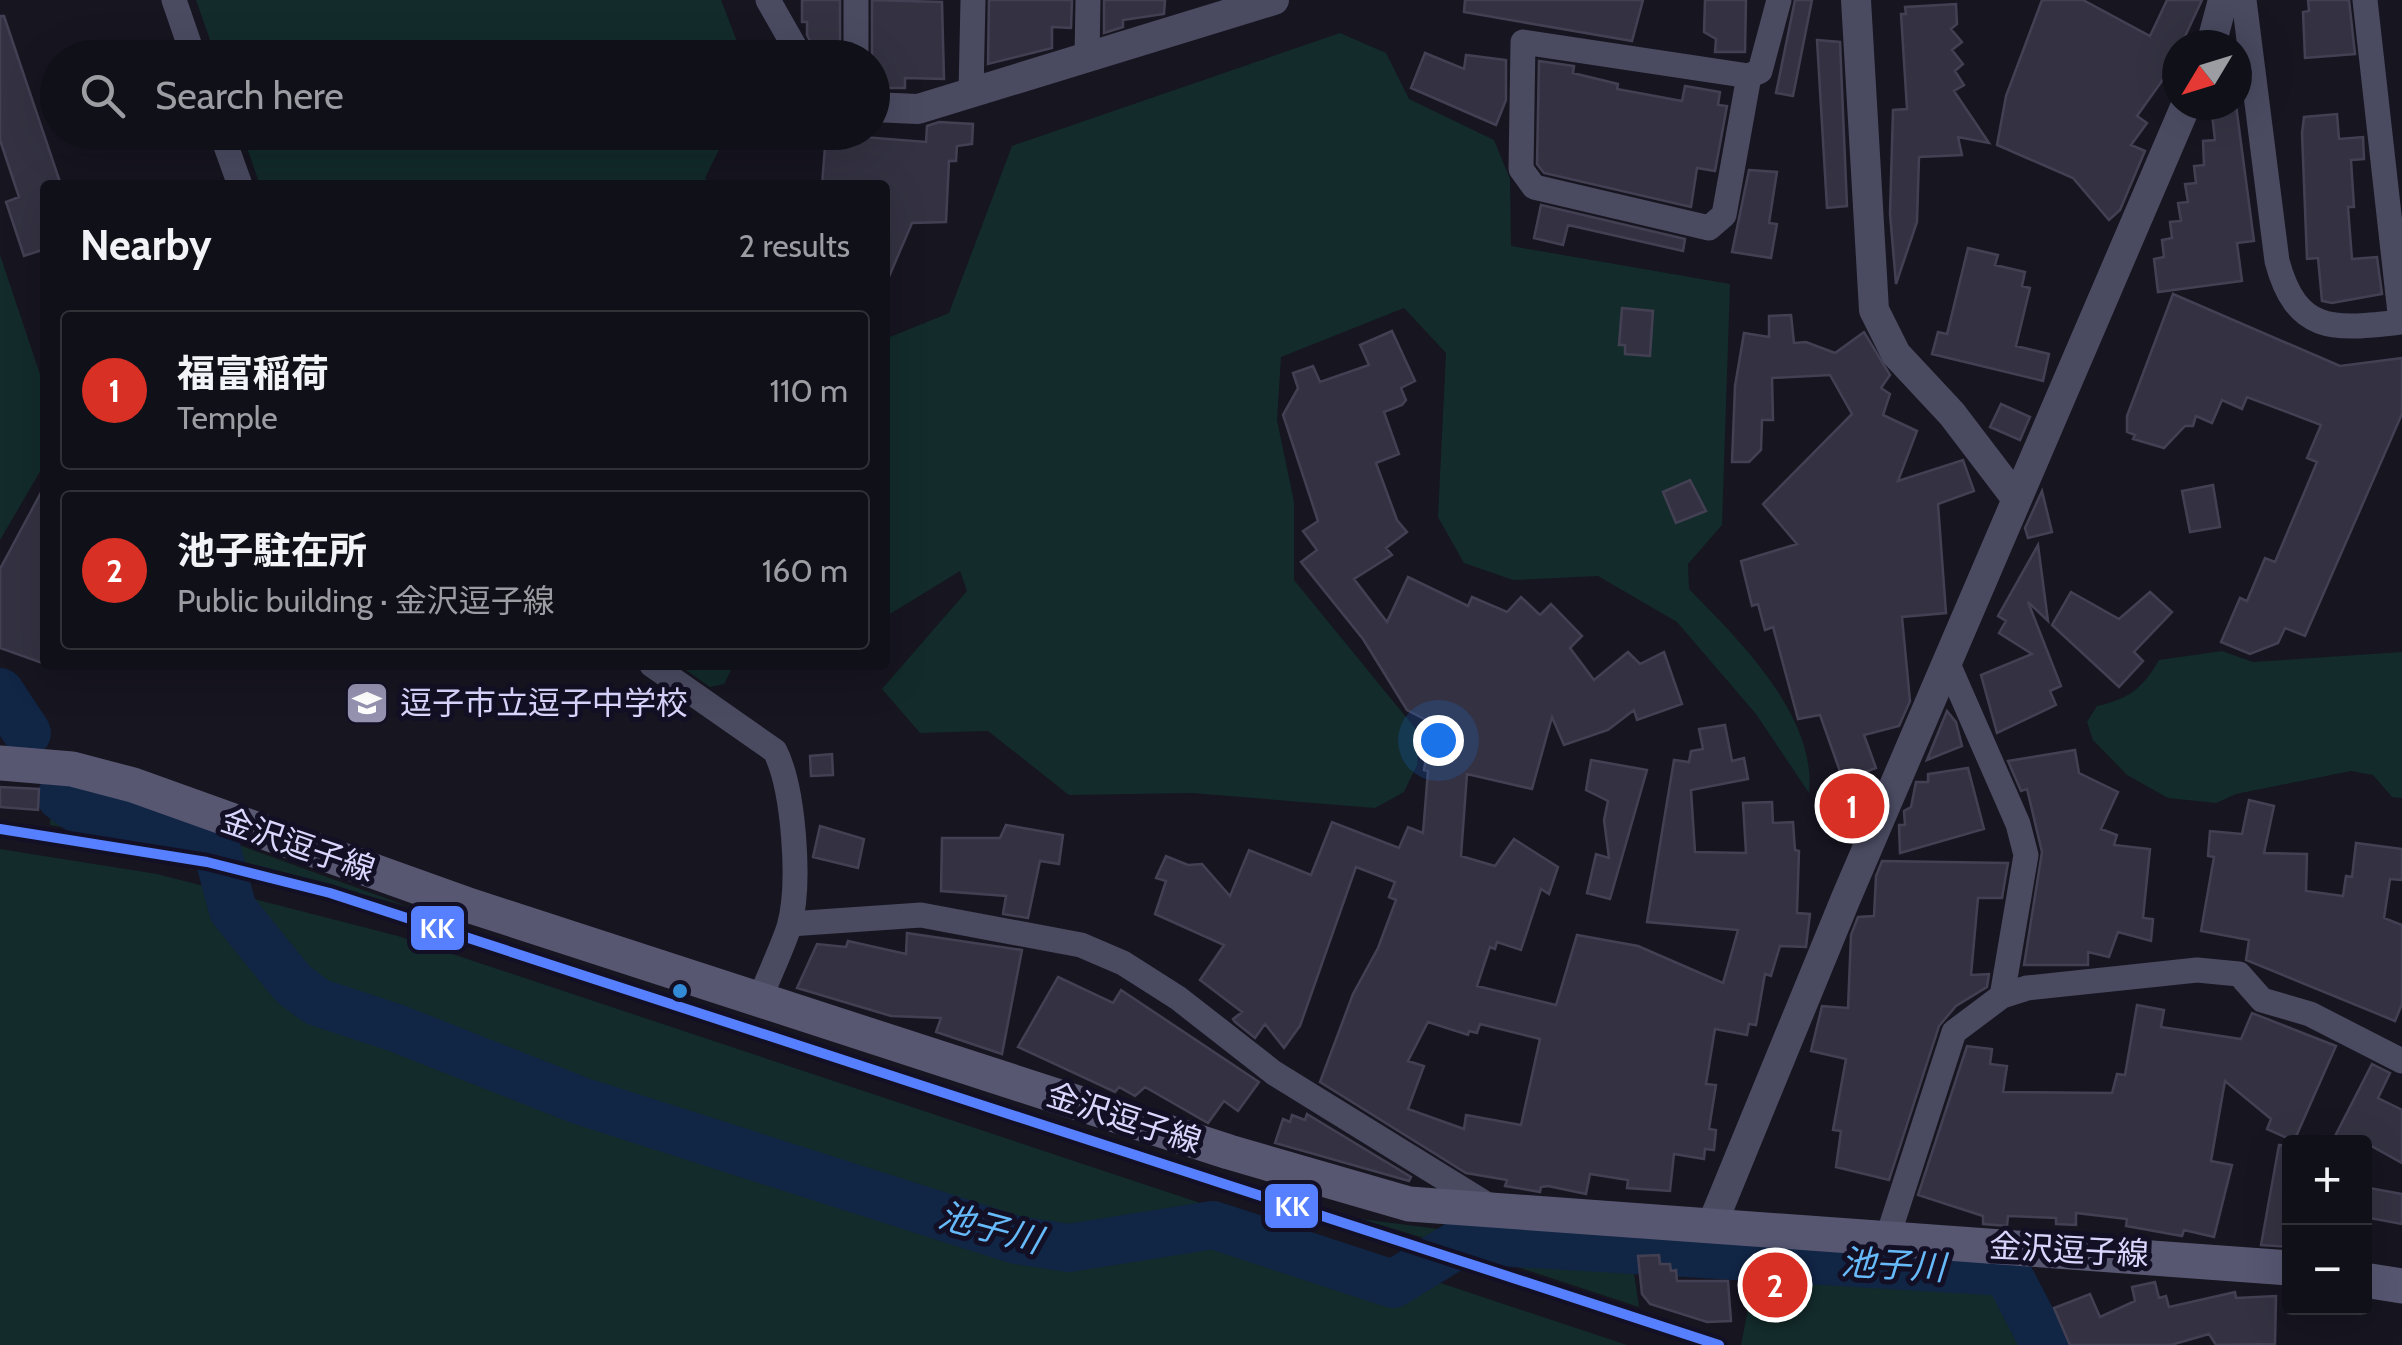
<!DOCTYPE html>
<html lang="en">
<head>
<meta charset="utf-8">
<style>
	:root { --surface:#101018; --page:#1e1e25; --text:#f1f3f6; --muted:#9c9da2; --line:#303037; --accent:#d93025 }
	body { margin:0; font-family:Cabin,"Noto Sans JP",sans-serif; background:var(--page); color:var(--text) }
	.controls { position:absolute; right:30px; bottom:30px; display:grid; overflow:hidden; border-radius:10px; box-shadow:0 10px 40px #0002 }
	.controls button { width:90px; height:90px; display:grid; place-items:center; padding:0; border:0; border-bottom:2px solid var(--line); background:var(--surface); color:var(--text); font:50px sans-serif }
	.compass { position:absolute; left:2162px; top:30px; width:90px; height:90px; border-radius:50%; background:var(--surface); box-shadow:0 10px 40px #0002; rotate:232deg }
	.you { position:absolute; left:1438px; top:740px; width:35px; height:35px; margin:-25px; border:8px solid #fff; border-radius:50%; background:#1a73e8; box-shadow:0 0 0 15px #1a73e833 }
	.badge { display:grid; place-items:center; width:65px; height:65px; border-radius:50%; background:var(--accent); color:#fff; font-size:32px; font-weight:700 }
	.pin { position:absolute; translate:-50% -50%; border:5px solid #fff; box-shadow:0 2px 10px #0006 }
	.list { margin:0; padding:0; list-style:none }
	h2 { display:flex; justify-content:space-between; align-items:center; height:130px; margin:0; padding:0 40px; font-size:42px }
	h2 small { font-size:32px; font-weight:400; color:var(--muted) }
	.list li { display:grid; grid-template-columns:65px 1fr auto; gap:30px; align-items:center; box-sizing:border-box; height:160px; margin:0 20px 20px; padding:0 20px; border:2px solid var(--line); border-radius:10px }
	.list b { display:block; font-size:38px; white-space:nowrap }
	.list p { margin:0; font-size:32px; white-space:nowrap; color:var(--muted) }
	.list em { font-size:32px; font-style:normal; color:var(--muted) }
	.icon { flex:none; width:55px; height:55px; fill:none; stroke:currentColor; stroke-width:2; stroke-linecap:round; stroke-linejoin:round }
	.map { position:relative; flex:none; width:2402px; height:1345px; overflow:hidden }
	.search { position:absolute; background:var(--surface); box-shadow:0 10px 40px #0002; left:40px; top:40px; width:850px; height:110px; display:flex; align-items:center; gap:25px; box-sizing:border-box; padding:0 35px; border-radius:55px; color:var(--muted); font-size:38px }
	.panel { position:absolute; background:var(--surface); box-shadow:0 10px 40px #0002; left:40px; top:180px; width:850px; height:490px; border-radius:10px }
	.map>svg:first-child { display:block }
	.green { fill:#132b2b }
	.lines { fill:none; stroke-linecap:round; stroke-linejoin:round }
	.river { stroke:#112545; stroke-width:48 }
	.building { fill:#343242; stroke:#434053; stroke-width:2.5; fill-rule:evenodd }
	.minor { stroke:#4a4a61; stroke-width:25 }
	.tertiary { stroke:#4a4a61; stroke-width:30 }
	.secondary { stroke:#575772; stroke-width:35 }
	.rail-1-casing { stroke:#131025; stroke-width:18 }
	.rail-1 { stroke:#5680ff; stroke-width:10 }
	.bus-dot { fill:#338bd7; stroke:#131025; stroke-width:4 }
	.labels { text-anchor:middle; stroke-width:10; stroke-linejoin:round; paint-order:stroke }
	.poi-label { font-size:32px; fill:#d9d5fd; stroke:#131025; text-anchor:start }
	.street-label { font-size:32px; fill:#d9d5fd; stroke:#131025 }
	.water-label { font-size:35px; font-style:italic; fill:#67baf9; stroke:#131025 }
	.line-badge { stroke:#131025; stroke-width:4 }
	.badge-label { font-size:28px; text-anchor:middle; font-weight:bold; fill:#fff }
</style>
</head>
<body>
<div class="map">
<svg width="2402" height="1345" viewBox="0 0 2402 1345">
	<rect width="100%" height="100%" fill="#161520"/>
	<path class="green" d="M196,0h525l22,57h-527z
		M1340,33l46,20 23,46 85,41 16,39 1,67 219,38 -8,241 -34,39 1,25c50,51 128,127 120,204l-53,-79 -79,-92 -79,-46 -85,4 -49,-17 -26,-46 8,-164 -42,-45 -123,49 -4,63 17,82v78l125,153 -2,32 -13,27 -29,16 -183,-15 -123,2 -81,-64 -68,2 -38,-44 85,-98 -7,-20 -75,46v-278l64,-26 63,-167z
		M242,133v-1l485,1 -22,45 7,7h-452z
		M0,255l45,134v74l-45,77z
		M2222,651l31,11 149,-10v146l-10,-1 -19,-22 -22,-4 -115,23 -20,9 -48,-5 -41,-23 -34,-35 -6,-18 10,-16c32,-7 46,-18 62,-46z
		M679,665h49l3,5 -7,14 -14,3z
		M51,790l39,8 114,37 3,17 -157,-27z
		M236,844l171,62 -171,-45z
		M0,849l157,25 241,62 1229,409h-1627z
		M1361,1219l93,12 -17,11z
		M1478,1245l153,8 8,54 -170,-56z
		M1798,1269l208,14 28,62h-293l11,-56 46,2z"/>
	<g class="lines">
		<path class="river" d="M0,692l27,41
			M61,797l15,11 139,35 18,67 60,74 24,18 79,26 185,73 435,139 53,8 144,-23 180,59 72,-44 542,32 38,73"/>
	</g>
	<path class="building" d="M802,0h38v57h-20v-8h-6l-7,-14v-13h-5z
		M872,0l70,2 2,77 -39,-1v10h-33z
		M989,0h83l-1,28 -19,-1v21l-64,16z
		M1104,0h61l-1,14 -41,6v7l-19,6z
		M1465,0h178l-11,41 -168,-29z
		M1705,0h41l-1,52h-30l1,-13 -12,-7z
		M1795,0h17l-19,96 -17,-3z
		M2042,0h41l67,36 17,-36h35l-21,45h-4v39l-13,-6 -27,38 10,7 -16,22 14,6 -25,59 -11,10 -36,-42 -76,-33 9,-49z
		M2308,0h41l6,54 -50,4 -2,-46 6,-1z
		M1956,4l1,20 -6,5 11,13 -10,8 11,14 -8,7 9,14 -10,6 35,52 -31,-6 4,18 -43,2 -2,65 -21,62 -6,-70 3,-104 14,-1 -6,-95h5l-1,-7z
		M0,16h4l57,169h-16v64l-21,7 -18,-54 13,-5 -19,-57z
		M1817,40l23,2 7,164 -20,2z
		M1425,53l39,16 2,-14 40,5v40l-10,25 -85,-37z
		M1539,61l35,5 -1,7 45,11 -1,5 65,12 3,-15 35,6 -2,13 9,1 -12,65 -18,-3 -6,39 -147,-34 -7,-9z
		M2211,105h25l18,136 -17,2 5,38 -84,11 -4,-33 10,-2 -2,-17 10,-2 -2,-16 11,-1 -3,-18 10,-1 -3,-18 11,-1 -2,-17 10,-1 -1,-24 12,-1z
		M2337,114l2,25 24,-2 1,22 -13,1 3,47h-6l4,52 25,-2 5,37 -50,9 -10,-2 -4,-43 -11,1 -5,-126 2,-16z
		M939,122l34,2 -1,20 -15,2 -1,15h-7l-3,61 -34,1 -27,63v-101h-63l4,-51 100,8 1,-16z
		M1749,170l28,2 -8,51 8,1 -6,34 -39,-6z
		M1541,205l144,34 -2,12 -115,-26 -5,20 -29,-7z
		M1968,248l30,7 -3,10 30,7 -3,14 8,2 -14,58 33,8 -6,27 -111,-27 6,-22 9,2z
		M2173,294l167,72 62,-8v56l-97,222 -20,-8 -7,15 -28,11 -29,-12 19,-44 7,3 18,-43 10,4 42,-100 -10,-4 14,-33 -74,-28 -5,12 -20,-9 -10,23 -16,-7 -3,10h-8l-21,22 -31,-9 2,-4 -8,-3v-16z
		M1622,308l31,3 -3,45 -25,-2v-9h-6z
		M1791,315l3,28 12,-1 29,11 29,-21 26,43 -9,13 9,6 -7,21 34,16 -19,50 65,-21 11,31 -36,13 8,109 -44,4 8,84 -11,25 -35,9 12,33 -33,12 -23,-65 -22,4 -25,-92 -8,3 -7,-26 -6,2 -11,-45 56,-17 -34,-40 89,-90 -22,-39 -58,3 1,42h-11l-1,30 -12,12h-17l3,-76 9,-53 25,4v-21z
		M1392,331l23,50 -14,7 5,12 -4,5 -18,7 15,42 -23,9 21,57 10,12 -21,16 6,7 -38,24 33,43 21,-45 60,29 4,-9 35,15 14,-15 19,18 11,-11 31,32 -12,12 24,32 34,-28 12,12 24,-12 18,52 -45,16 -3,-10 -26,20 -44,15 -12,-28 -20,72 -65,-15 -6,82 34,10 19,-27 44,28 -9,27 -8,-5 -20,61 -24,-8 -2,7 -5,-2 -13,39 79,19 21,-70 61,11 85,37 15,-53 -91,-8 27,-162 15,2 2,-11 12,-2 -4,-20 26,-4 7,36 12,-3 4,21 -57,11 4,62 51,1 -3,-50 29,-1 1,21 20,-1 2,28 4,1 -2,62 13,1 -4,33 -26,-1 -9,30 -6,-2 -9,51 -7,-1 -2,11 -32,-6 -9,55 10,1 -7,44 7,1 -2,20 -9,-1 -1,10 -30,-5 -4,37 -43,-3 1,-8 -38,-6 -4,20 -38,-8 -7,1 -1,5 -35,-6 2,-6 -41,-7 -146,-91 33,-88 25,-46 18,-48 -7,-3 6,-15 -39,-15 -56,159 -16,22 -19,-24 -10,14 -20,-16 -2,-3 9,-7 -42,-32 24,-35 -69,-31 11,-33 -10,-3 10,-22 22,9 14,-1 28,32 19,-46 62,25 21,-53 67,26 9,-21 15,6 5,-62 -4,-1 8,-47 -25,-13 -44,-71 -62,-77 16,-12 -14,-19 15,-10 -35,-106 15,-27 -5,-15 20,-7 7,16 49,-17 -9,-20zM1428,1022l40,13 1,-4 8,2 3,-9 60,15 -19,86 -55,-10 -2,14 -56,-20 16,-43 -16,-5z
		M2001,404l29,13 -10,23 -30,-13z
		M1690,480l16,31 -30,12 -13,-31z
		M45,485v179l-45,-16v-79z
		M2213,485l7,42 -30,5 -8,-41z
		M2042,491l10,41 -24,6 -3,-10z
		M2038,545l10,76 -20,-19 33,84 -11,5 6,14 -59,28 -16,-58 51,-21 -33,-21 7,-12 -8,-5z
		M2071,592l48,27 31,-27 22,20 -38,40 9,9 -24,26 -67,-62z
		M1947,711l9,11 6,24 -35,14z
		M2075,750l4,23 39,19 -17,37 16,6 -3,10 36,4 -7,69 10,1 -2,22 -33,-9 -9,25 -21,-5v13h-64l18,-113 -15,-63 -6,2 -13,-30z
		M832,754l1,21 -22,1 -1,-20z
		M1591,760l56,10 -37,129 -23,-6 9,-39 13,4 -5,-38 4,-19 -22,-11z
		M1968,768l16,61 -84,24 -1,-28h6l-1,-14 7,-4 5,-25h12v-8z
		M0,787l39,2 -1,21 -38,-3z
		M2249,800l25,6 -10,47 43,1 -1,37 37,5 3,-20 6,1 4,-34 46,6v31l-12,-1 -6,39 18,7v79l-7,17 -149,-61 3,-20 -48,-9 13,-74 -6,-1 2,-25 32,3z
		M1006,825l57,10 -4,29 -19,-3 -12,57 -25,-4 3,-18 -65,-5 1,-53h58z
		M820,826l44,13 -6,29 -45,-11z
		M1882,861l126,2 -6,35h-24l-7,77 18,-1 -2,13 -31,19 -17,20 -50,154 -53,-13 5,-36 -8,-1 13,-71 -35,-8 11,-45 26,2 3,-73 7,-18 16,-1 2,-40z
		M907,933l115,17 -20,104 -66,-22 5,-14 -50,-2 -94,-28 20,-44 29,3 2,-6 58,13z
		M1058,977l55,26 8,-13 138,92 -21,29 -14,-10 -16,22 -63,-36 -10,9 -16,-9 -4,5 -97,-45z
		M2137,1005l27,5 -3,17 80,12 11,-26 84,33 -42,95 -27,-12 4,-10 -46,-38 -14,80 21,4 -18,72 -30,-7 -2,6 -56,-10 1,-7 -51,-6v12l-20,-1v-6l-48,-2 -1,10 -24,-2v-8l-65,-21 49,-149 25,3 -2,15 17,2 -4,26 109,1 5,-19 8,1z
		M2372,1064l18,9 -12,25 24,12v53l-38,-21h-32z
		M1307,1114l104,63 -2,4 -134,-38 8,-24 7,3 2,-7 13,5z
		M2279,1145l11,1v101l-29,-2z
		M2364,1187l38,7v30l-38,-7z
		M1659,1255l1,9h10l1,7 5,-1 1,11h51l3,40 -24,1 -57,-18 -8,-10 -4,-38z
		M1755,1267l28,3 -1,27 -29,-2z
		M2155,1282l4,16 7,-2 3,11 66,-15 1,6 40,-2 -1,48 -59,1 -7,-11 -38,11h-101l-16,-37 36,-14 10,23 35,-16 -3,-14z"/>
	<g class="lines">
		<path class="minor" d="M174,0l20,58
			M768,0l33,58
			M2244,0l33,261c20,75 59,68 125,61
			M2365,0l36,322
			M1087,57l1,-57
			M856,58v-58
			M1749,76l-25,139 -15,13 -175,-41 -13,-18 2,-127 226,34 11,-5 19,-71
			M971,92l2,-92
			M221,132l19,53
			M1948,664l70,160 8,31 -24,141
			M652,665l123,86c19,38 26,134 14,176 -8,24 -20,48 -29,72
			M790,924l131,-9 160,30 42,18 55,35 96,75 220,136
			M1887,1239l67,-207 48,-36 25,-8 170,-18 42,4 23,26 48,14 92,47"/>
		<path class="tertiary" d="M1856,0l18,310 22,44 56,60 64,84
			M2211,45l12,-45
			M872,107l46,2 356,-109
			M1711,1227l135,-329 340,-793"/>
		<path class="secondary" d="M0,763l72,6 61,16 338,121 758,246 180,52 881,64
			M2364,1280l38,6"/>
		<g class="rail-1-casing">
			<path id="rail-1" d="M0,829l207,33 123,31 1389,452"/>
		</g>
		<use href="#rail-1" class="rail-1"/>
	</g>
	<defs>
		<g id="school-square" transform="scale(2.25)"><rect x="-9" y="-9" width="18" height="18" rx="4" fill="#9592b0" stroke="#131025"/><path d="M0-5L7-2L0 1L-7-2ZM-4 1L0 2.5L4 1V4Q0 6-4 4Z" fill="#fff"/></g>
	</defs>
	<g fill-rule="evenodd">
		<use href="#school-square" x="367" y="703"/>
	</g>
	<circle class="bus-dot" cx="680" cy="991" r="9"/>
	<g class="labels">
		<g class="poi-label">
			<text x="400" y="714">逗子市立逗子中学校</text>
		</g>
		<g class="street-label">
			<text transform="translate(298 845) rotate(19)" y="11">金沢逗子線</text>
			<text transform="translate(1124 1118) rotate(18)" y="11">金沢逗子線</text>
			<text transform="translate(2069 1250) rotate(3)" y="11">金沢逗子線</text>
		</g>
		<g class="water-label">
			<text transform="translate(990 1228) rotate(15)" y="12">池子川</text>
			<text transform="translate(1893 1265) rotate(3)" y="12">池子川</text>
		</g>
	</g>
	<g class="line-badge">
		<rect x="409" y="904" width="57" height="48" rx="10" fill="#5680ff"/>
		<rect x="1263" y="1182" width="57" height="48" rx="10" fill="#5680ff"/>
	</g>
	<g class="badge-label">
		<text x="437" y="938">KK</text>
		<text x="1292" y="1216">KK</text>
	</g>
</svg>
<div class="controls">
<button>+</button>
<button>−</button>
</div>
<svg class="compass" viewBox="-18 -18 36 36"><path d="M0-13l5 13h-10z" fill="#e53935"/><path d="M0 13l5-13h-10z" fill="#9c9da2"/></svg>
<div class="you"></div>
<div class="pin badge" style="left:1852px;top:806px">1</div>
<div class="pin badge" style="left:1775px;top:1285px">2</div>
<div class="search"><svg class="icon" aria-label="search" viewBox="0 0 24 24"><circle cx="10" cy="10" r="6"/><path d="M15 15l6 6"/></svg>Search here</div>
<section class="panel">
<h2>Nearby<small>2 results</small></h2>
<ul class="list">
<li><span class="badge">1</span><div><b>福富稲荷</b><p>Temple</p></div><em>110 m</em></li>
<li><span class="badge">2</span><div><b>池子駐在所</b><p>Public building · 金沢逗子線</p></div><em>160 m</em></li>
</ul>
</section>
</div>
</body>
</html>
